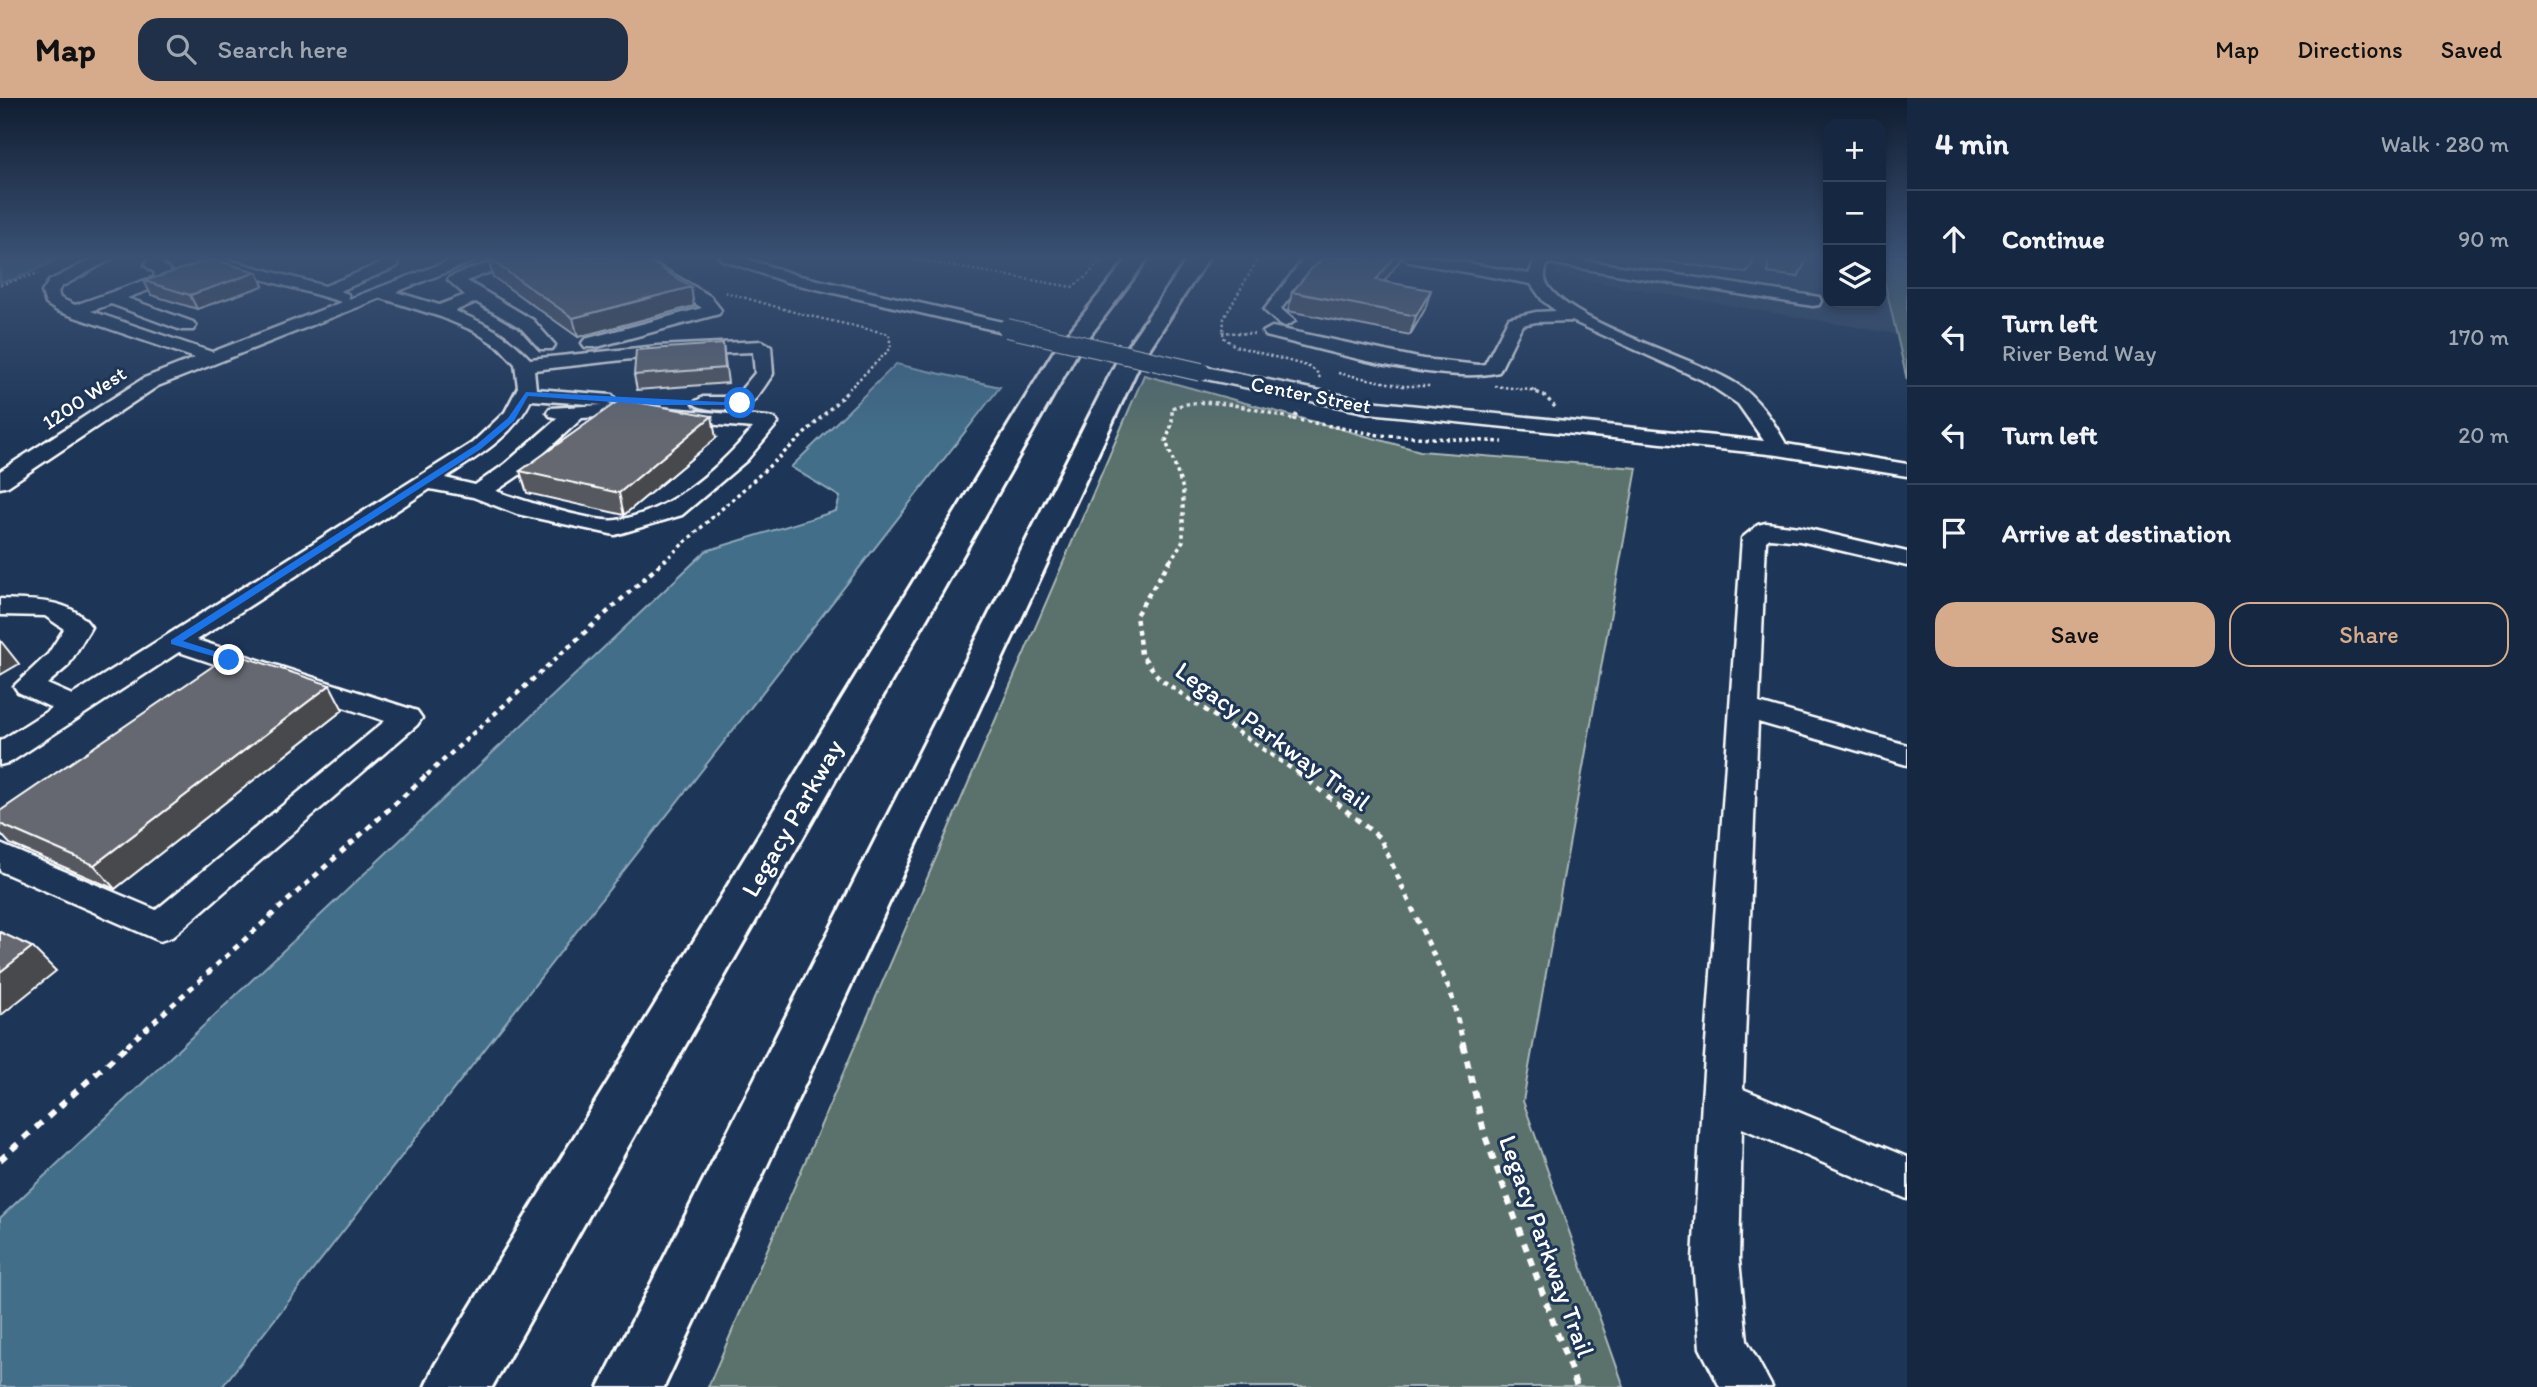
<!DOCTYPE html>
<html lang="en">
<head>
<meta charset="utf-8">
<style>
	:root { --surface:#162841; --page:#1f3048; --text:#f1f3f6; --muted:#9ea6b1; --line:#35445a; --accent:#d6ab8b }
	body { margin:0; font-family:Itim,sans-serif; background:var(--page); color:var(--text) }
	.controls { position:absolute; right:21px; top:21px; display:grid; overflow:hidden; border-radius:14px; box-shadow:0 4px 10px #0003 }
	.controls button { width:63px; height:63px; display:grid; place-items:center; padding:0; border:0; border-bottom:2px solid var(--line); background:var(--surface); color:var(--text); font:35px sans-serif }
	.stop { position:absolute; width:21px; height:21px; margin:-16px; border:5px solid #1a73e8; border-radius:50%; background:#fff }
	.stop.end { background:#1a73e8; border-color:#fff; box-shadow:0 2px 7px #0008 }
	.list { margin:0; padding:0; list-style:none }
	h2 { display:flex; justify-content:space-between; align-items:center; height:91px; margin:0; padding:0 28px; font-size:30px }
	h2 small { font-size:23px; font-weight:400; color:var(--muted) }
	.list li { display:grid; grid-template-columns:46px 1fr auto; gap:21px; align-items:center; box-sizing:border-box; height:98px; padding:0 28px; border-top:2px solid var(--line) }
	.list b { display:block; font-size:26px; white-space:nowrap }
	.list p { margin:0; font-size:23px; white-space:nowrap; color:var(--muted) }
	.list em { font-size:23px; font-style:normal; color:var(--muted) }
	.actions { display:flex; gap:14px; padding:21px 28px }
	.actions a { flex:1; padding:16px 0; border:2px solid var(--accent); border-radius:21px; text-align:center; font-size:24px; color:var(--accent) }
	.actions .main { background:var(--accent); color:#111 }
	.icon { flex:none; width:38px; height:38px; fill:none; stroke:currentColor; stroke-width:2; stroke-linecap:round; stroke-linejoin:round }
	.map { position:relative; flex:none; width:1907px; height:1289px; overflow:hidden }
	header { display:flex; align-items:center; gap:42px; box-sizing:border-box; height:98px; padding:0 35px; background:var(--accent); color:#111 }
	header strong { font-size:33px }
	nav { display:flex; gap:38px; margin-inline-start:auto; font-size:24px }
	.search { width:490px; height:63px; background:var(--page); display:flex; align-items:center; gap:18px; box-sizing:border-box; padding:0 24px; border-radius:21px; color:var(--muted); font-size:26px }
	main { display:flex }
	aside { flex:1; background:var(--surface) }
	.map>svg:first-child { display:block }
	.built { fill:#33445e }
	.green { fill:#5a716c; stroke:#acb8b6; stroke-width:2 }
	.water { fill:#436e8a; stroke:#8ea8b9; stroke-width:2 }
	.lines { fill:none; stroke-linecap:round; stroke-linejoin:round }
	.minor-casing { stroke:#fff; stroke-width:5 }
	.highway-casing { stroke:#fff; stroke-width:6 }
	.path-far4 { stroke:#fff; stroke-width:2.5; stroke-dasharray:2.5 2.5; stroke-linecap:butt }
	.path-far3 { stroke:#fff; stroke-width:3.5; stroke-dasharray:3.5 3.5; stroke-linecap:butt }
	.path-far2 { stroke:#fff; stroke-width:4.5; stroke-dasharray:5 5; stroke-linecap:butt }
	.path-far1 { stroke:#fff; stroke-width:5; stroke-dasharray:6 6; stroke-linecap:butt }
	.path { stroke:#fff; stroke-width:6; stroke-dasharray:8 8; stroke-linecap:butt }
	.minor { fill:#1d3557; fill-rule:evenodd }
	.highway { fill:#1d3557; fill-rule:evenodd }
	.minor-bridge-casing { stroke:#fff; stroke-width:20; stroke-linecap:butt }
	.minor-bridge { stroke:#1d3557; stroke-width:18 }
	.wall { fill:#57595f; stroke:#fff; stroke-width:2 }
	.shaded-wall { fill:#47484e; stroke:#fff; stroke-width:2 }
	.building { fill:#65676f; stroke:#fff; stroke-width:2 }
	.route { fill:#1a73e8 }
	.labels { text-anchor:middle; stroke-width:6; stroke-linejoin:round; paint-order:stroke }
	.far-street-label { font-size:21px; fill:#fff; stroke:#1d3557 }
	.street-label { font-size:26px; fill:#fff; stroke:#1d3557 }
</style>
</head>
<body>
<header>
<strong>Map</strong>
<div class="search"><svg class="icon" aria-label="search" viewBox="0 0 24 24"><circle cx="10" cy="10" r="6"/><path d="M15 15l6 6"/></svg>Search here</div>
<nav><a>Map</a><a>Directions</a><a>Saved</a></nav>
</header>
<main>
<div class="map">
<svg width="1907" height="1289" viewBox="0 0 1907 1289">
	<rect width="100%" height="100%" fill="#1d3557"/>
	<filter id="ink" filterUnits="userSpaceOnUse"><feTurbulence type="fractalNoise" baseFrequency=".0143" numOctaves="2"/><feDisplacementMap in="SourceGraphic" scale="14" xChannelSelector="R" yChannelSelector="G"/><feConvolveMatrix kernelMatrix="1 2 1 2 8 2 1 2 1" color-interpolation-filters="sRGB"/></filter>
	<g filter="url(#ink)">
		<path class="built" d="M1562,159h266v46h53v-46l20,78 -346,-60z"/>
		<path class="green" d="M1881,159h26v123l-26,-114z
			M1144,277l276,76 217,17 -114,633 101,286h-916z"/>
		<path class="water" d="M15,159h48l-47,22 -16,3v-20z
			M896,266l104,23 -778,1000h-222v-169l706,-667 130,-40 4,-14 -49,-30z"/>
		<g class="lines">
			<g class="minor-casing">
				<path id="minor" d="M96,159h19l-54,30 -3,5 2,6 15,7 79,-28 1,-4 -10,-8 6,-8h15l-4,7 9,7 -3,12 -41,15 66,24 3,4 -3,4h-12l-70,-26 -20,7 121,41 130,-50 -146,-42 -2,-3h23l108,29 61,-25h10l3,3 -3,3 -56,24 8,3 1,5 110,-42h20l-2,3 -81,32 43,13 26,-10 -17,-15 2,-3c31,-14 62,-20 95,-20l-2,3 -59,14 -17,7 66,39 22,25 -3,4h-12l-19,-21 -45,-26 -21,9c30,12 53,24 75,48l128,-13 104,-5 9,5 2,28c-7,10 -15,24 -25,32 -8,6 -48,5 -55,-3l10,-6h32l20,-24 -2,-21 -95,4 -124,14 2,19 76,6 3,4 -8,5 161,13 7,2 3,4 -31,37 -65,55 -67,20 -98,-21 -44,-17 -43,-8 -233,151 220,71 5,7 -5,7 -245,212 -12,4 -160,-70v-27l156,66 229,-189 -206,-69 -168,110 -11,3v-24l52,-33 -34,-16 -4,-6 34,-32 16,-25 -19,-13 -45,-1v-16c32,2 71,-2 91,28l-23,39 -21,18 25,11 400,-252 33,-31 13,-25 -3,-23 -15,-16 -26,-17 -33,-14 -60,-19 -223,88 -150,100 -8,2v-17l144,-93 51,-20 -138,-47 -11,-7 -4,-12 7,-11zM531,302l71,5 -52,3 -3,4 3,4 8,2 -53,46 -30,21 -30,-7c32,-21 69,-42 86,-78zM613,318l140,12c-35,41 -81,83 -136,92 -21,4 -99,-21 -121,-29l25,-17 61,-56z
					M626,159h17l67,39 11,14 -2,4 -122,33h-12l-3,-4 3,-4 117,-31z
					M719,159h22l55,18 211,48 9,5 -9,5 -221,-51 -64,-22z
					M1305,159h16l-40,52 14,12 -9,5 -6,-1 -16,-15z
					M1402,159h31l96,17 7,-17h27l256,40 2,4 -2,4 -6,1 -265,-43c-3,7 -5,14 -1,21 23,40 145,72 188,99 23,14 38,38 51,61l121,20v12l-129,-21 -409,-42 -168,-35 -9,-6 9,-6 168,35 395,40 -26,-37 -36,-24 -130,-59 -36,1 -14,3 -23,47c-55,14 -175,-22 -233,-36l-3,-4 9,-5 151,32 56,6 6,-1 24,-46 27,-6 20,-1 -13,-10 -12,-17 -121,-22z
					M1766,425l34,4 107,25v14l-107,-25 -30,-3 -4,3 -7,162 148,42v20l-149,-43 -15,367 164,68v42l-165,-71 -3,132 8,81 25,46h-52l-20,-39 -7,-88 9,-160 40,-562 16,-13z"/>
			</g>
			<g class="highway-casing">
				<path id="highway" d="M1129,159h20l-72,96 -585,1034h-67l10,-22 619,-1014z
					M1189,159h20l-69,106 -476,1024h-65l517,-1024z"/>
			</g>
			<path class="path-far4" d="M899,159l173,30 14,-10 18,-20
				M1259,159l-35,61 -1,19 12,9 72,20 9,5 4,7
				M0,187l39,-12
				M725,194l76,22 88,20 2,14 -44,43
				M1222,234l32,2
				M1338,275l65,13h27
				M1495,288l42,5"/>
			<path class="path-far3" d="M1530,292l14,5 11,12
				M1293,321l86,16 124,7
				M664,463l133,-120 52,-51
				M1170,463l13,-20v-52l-17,-48 6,-17v-16c37,-14 84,2 121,11l6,-8"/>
			<path class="path-far2" d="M1171,461l-35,56 5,39 19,25 141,96
				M427,677l239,-216"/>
			<path class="path-far1" d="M1299,675l81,65 71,155 13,53
				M127,948l302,-273"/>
			<path class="path" d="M1463,946l22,92 92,251
				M0,1062l129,-116"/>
			<use href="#minor" class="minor"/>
			<use href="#highway" class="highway"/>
			<g class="minor-bridge-casing">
				<path id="minor-bridge" d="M1007,230l194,44"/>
			</g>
			<use href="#minor-bridge" class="minor-bridge"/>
		</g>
		<path class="wall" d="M1326,159h75l-17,25 41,27 -15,26 -122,-24 4,-19z
			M1636,159h120l-9,16z
			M1768,159h39v2l-9,18 -30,-4z
			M488,160l206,48 -116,31 -85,-60z
			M257,174l6,14 -66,23 -46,-14 -7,-14z
			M723,246l5,39 -91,7 -3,-15z
			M716,340l-92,77 -97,-22 -7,-22z
			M343,612l-228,179 -105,-45 -10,-11v-22z"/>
		<path class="shaded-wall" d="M1394,159h7v2l-30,40 5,-19z
			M257,174l6,14 -66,23 -7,-14z
			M691,189l3,19 -116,31 -5,-19z
			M1431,192l-6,19 -15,26 6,-19z
			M712,318l4,22 -92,77 -5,-22z
			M0,542l19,24 -19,11z
			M330,587l13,25 -228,179 -21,-24z
			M32,849l24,24 -56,45v-44z"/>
		<path class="building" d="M496,159h147l48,30 -118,31 -85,-60z
			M1326,159h68l-18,23 55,10 -15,26 -124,-24 19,-23z
			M1790,159h17v2z
			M212,161l45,13 -67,23 -46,-14z
			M723,246l2,24 -91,7 2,-25z
			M621,301l91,17 -93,77 -99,-22z
			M232,555l98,32 -236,180 -94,-41v-13z
			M0,834l32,15 -32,25z"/>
	</g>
	<linearGradient id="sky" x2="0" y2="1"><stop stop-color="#101d30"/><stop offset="0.47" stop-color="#3a5174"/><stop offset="1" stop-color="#3a5174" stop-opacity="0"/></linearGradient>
	<rect width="1907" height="339" fill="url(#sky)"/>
	<path class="route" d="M526,294l217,11 -3,2h-85l-127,-9 -14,25 -33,28 -298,192 50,16v5l-62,-18v-4l305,-195 32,-27z"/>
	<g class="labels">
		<g class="far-street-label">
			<text transform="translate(1311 297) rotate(11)" y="7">Center Street</text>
			<text transform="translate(84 300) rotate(-34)" y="7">1200 West</text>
		</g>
		<g class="street-label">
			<text transform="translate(1273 638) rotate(36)" y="9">Legacy Parkway Trail</text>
			<text transform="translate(792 720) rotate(-60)" y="9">Legacy Parkway</text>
			<text transform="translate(1547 1148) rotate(70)" y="9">Legacy Parkway Trail</text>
		</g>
	</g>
</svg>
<div class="controls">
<button>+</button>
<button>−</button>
<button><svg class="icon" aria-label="layers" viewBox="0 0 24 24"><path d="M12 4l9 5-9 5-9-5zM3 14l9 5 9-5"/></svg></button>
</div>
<div class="stop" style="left:740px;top:305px"></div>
<div class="stop end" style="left:229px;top:562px"></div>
</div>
<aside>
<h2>4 min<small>Walk · 280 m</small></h2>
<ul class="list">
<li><svg class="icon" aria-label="ahead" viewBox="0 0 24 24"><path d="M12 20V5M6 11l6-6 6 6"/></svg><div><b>Continue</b></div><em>90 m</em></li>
<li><svg class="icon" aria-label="left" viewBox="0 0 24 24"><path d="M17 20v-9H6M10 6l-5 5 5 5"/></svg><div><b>Turn left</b><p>River Bend Way</p></div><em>170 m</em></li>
<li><svg class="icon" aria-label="left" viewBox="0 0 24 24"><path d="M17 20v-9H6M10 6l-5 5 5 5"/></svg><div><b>Turn left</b></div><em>20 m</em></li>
<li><svg class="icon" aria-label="arrive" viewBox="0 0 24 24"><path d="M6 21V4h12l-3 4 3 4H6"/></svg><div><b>Arrive at destination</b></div></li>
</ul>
<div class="actions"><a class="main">Save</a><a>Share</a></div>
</aside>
</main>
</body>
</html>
